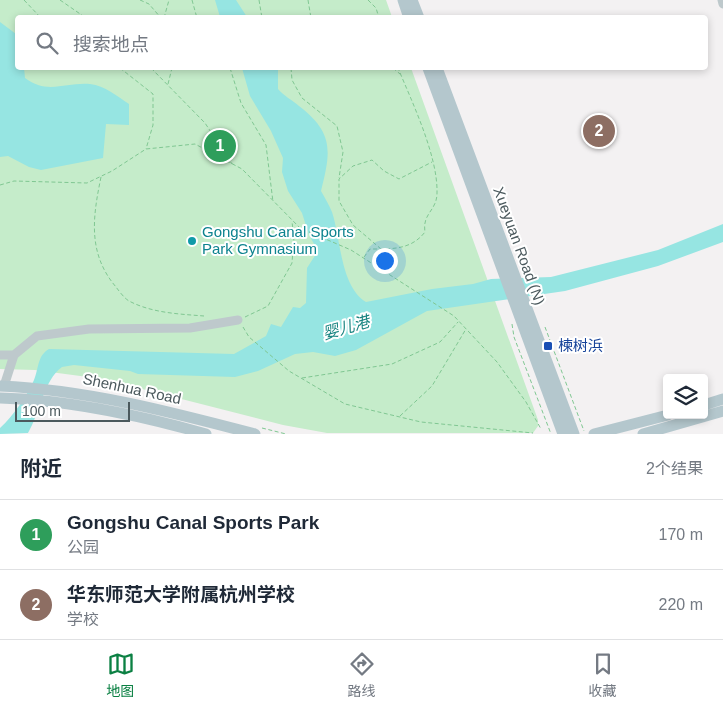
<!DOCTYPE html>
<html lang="zh">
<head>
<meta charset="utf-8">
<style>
	:root { --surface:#fff; --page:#f6f6f7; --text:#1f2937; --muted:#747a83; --line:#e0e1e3; --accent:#0b8043 }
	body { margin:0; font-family:Arial,"Noto Sans SC",sans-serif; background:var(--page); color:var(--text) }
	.controls { position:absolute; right:15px; bottom:15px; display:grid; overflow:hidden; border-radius:5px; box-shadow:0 2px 8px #0003 }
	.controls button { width:45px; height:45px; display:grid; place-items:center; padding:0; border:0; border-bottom:1px solid var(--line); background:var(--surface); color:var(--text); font:25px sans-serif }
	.scale { position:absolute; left:15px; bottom:12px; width:115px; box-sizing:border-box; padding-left:5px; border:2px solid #4b595d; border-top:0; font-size:14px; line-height:18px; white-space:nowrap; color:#4b595d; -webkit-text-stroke:4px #fff; paint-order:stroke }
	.you { position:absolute; left:384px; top:260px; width:18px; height:18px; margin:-12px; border:4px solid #fff; border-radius:50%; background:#1a73e8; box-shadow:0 0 0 8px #1a73e833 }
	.badge { display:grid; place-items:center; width:32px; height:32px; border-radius:50%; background:var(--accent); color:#fff; font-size:16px; font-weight:700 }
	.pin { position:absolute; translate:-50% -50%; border:2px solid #fff; box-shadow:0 1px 5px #0006 }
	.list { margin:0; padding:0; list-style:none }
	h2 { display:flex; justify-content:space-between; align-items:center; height:65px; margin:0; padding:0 20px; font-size:21px }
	h2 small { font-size:16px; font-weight:400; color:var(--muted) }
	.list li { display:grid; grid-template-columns:32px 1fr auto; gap:15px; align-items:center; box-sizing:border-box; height:70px; padding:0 20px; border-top:1px solid var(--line) }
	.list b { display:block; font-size:19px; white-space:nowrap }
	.list p { margin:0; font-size:16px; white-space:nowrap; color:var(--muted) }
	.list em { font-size:16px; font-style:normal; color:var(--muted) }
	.icon { flex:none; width:28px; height:28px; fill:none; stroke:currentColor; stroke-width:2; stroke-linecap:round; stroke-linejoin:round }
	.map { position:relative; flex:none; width:723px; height:434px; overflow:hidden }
	.search { position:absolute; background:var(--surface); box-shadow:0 2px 8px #0003; left:15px; right:15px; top:15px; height:55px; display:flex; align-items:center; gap:12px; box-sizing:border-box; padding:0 18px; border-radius:5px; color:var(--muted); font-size:19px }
	.sheet { height:205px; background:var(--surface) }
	nav { display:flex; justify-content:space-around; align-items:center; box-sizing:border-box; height:70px; border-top:1px solid var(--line); background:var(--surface); font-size:14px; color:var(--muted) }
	nav a { display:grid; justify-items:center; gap:2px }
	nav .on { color:var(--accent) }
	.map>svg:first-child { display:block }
	.green { fill:#c5ecca }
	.water { fill:#96e5e2 }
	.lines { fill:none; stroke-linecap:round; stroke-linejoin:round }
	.path { stroke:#80c792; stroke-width:1; stroke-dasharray:4 2.5; stroke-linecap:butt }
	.minor { stroke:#bec9cc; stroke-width:9 }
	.major { stroke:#b4c7cd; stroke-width:11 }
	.culture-dot { fill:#0f9aa8; stroke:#fff; stroke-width:2 }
	.transit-dot { fill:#1a4fb4; stroke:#fff; stroke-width:2 }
	.labels { text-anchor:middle; stroke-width:4; stroke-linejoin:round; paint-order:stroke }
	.culture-label { font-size:15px; fill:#0d838f; stroke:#fff; text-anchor:start }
	.street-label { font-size:15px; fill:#4b595d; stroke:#fff }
	.transit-label { font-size:15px; fill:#164399; stroke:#fff; text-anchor:start }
	.water-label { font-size:16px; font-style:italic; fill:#188480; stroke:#fff }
</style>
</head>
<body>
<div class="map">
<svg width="723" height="434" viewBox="0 0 723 434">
	<rect width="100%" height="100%" fill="#f3f1f2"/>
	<path class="green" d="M0,0h386l6,17 -374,1v50h393l127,352v6l-5,7h-206l-44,-8 -180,-46 -68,-9 -35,-1z"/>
	<path class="water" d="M215,0h21l11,17h-27z
		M0,22l16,12 2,34h6l1,10c22,17 41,4 65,6 15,2 27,12 39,20v21l-23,-1 -3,34 -62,12 -12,-3 -21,-11 -8,1z
		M242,68h36v21c6,7 14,11 21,17 35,27 32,45 22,85 4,7 8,14 11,21 9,27 8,74 34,90l66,-13 41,-5 18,-5 60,-2 107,-27 65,-26v18l-65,24 -93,25 -138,20 -71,39 -21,6 -22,-4 -18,2 -37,17 -23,6 -97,-3 -8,-3 -56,-6 -12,2c-19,14 -22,46 -34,66l-28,1v-6c13,-12 27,-32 34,-48 5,-12 3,-24 15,-31l185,5 32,-18 5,-12 10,3 12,-20 7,1 6,-5 1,-35 11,-17 -9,-16 -7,-22 -14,-22 -6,-19 1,-14 -12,-27 -21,-35z"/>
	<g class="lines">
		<path class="path" d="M24,0l17,18
			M60,0l26,18
			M140,0l9,4 12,14
			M192,0l5,18
			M259,0l3,18
			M308,0l3,18
			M368,0l8,8 3,10
			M164,18l5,-18
			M120,68l33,26v31l-7,24
			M151,68l54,55 27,41
			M230,68l11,35 25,42 7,57
			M291,68l1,12 10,18 35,28 6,26 -4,26
			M393,68l7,6
			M168,84l4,-16
			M101,177c-8,39 -14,76 15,110 3,4 8,11 13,14 23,12 50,13 75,15
			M0,185l14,-4 73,2 25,-12 34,-22 49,-5 47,25 58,59 51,22 103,66 43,46 29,40 15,27
			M381,249l-28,-24 -14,-24v-22l14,-13 19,-6 12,11 15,8 33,-17
			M364,257l6,-8c22,0 41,1 55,-17 -3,-19 12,-21 12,-39 1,-37 -25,-91 -39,-125
			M245,317l23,-11 24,-43 2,-26 -2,-15
			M512,324l2,13 37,97
			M243,327l6,10 40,34 56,33 76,18 112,11
			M545,327l39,104
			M302,378l90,-14 48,-22 18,-20
			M400,416l32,-30 34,-57
			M262,428l24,6"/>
		<path class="minor" d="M722,0l1,4
			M0,355h14
			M4,386l10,-31 23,-19 52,-7 101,-1 48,-8"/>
		<path class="major" d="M403,0l6,18
			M412,0l7,18
			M428,68l135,366
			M437,68l137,366
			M0,386c88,4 171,26 255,48
			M0,398c70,2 139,17 206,36
			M704,405l19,-6
			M594,434l74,-19
			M643,434l80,-23"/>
	</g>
	<circle class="culture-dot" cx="192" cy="241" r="5"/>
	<rect class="transit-dot" x="543" y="341" width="10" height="10" rx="2.5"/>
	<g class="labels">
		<g class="culture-label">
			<text x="202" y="237">Gongshu Canal Sports<tspan x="202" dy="17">Park Gymnasium</tspan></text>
		</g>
		<g class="street-label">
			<text transform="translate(519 246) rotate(70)" y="5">Xueyuan Road (N)</text>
			<text transform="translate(132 389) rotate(12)" y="5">Shenhua Road</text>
		</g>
		<g class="transit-label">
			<text x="558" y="351">楝树浜</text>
		</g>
		<g class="water-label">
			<text transform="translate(346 327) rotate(-16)" y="6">婴儿港</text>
		</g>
	</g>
</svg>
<div class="controls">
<button><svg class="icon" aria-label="layers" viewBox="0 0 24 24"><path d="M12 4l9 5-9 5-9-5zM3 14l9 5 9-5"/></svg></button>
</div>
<div class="scale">100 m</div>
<div class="you"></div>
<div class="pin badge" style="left:220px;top:146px;background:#2e9e5b">1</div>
<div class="pin badge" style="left:599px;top:131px;background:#8d6e63">2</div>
<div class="search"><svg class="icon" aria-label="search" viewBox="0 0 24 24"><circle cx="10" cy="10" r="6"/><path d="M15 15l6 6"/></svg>搜索地点</div>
</div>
<section class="sheet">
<h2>附近<small>2个结果</small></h2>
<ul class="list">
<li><span class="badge" style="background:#2e9e5b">1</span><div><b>Gongshu Canal Sports Park</b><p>公园</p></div><em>170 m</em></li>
<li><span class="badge" style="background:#8d6e63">2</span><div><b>华东师范大学附属杭州学校</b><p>学校</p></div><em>220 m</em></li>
</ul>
</section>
<nav>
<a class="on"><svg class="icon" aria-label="map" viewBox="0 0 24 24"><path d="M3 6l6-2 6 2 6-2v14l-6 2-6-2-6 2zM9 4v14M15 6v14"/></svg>地图</a>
<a><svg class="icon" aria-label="directions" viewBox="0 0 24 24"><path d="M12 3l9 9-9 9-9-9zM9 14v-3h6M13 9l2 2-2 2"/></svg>路线</a>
<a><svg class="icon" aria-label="saved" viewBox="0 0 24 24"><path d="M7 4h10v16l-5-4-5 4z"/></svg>收藏</a>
</nav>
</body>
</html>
